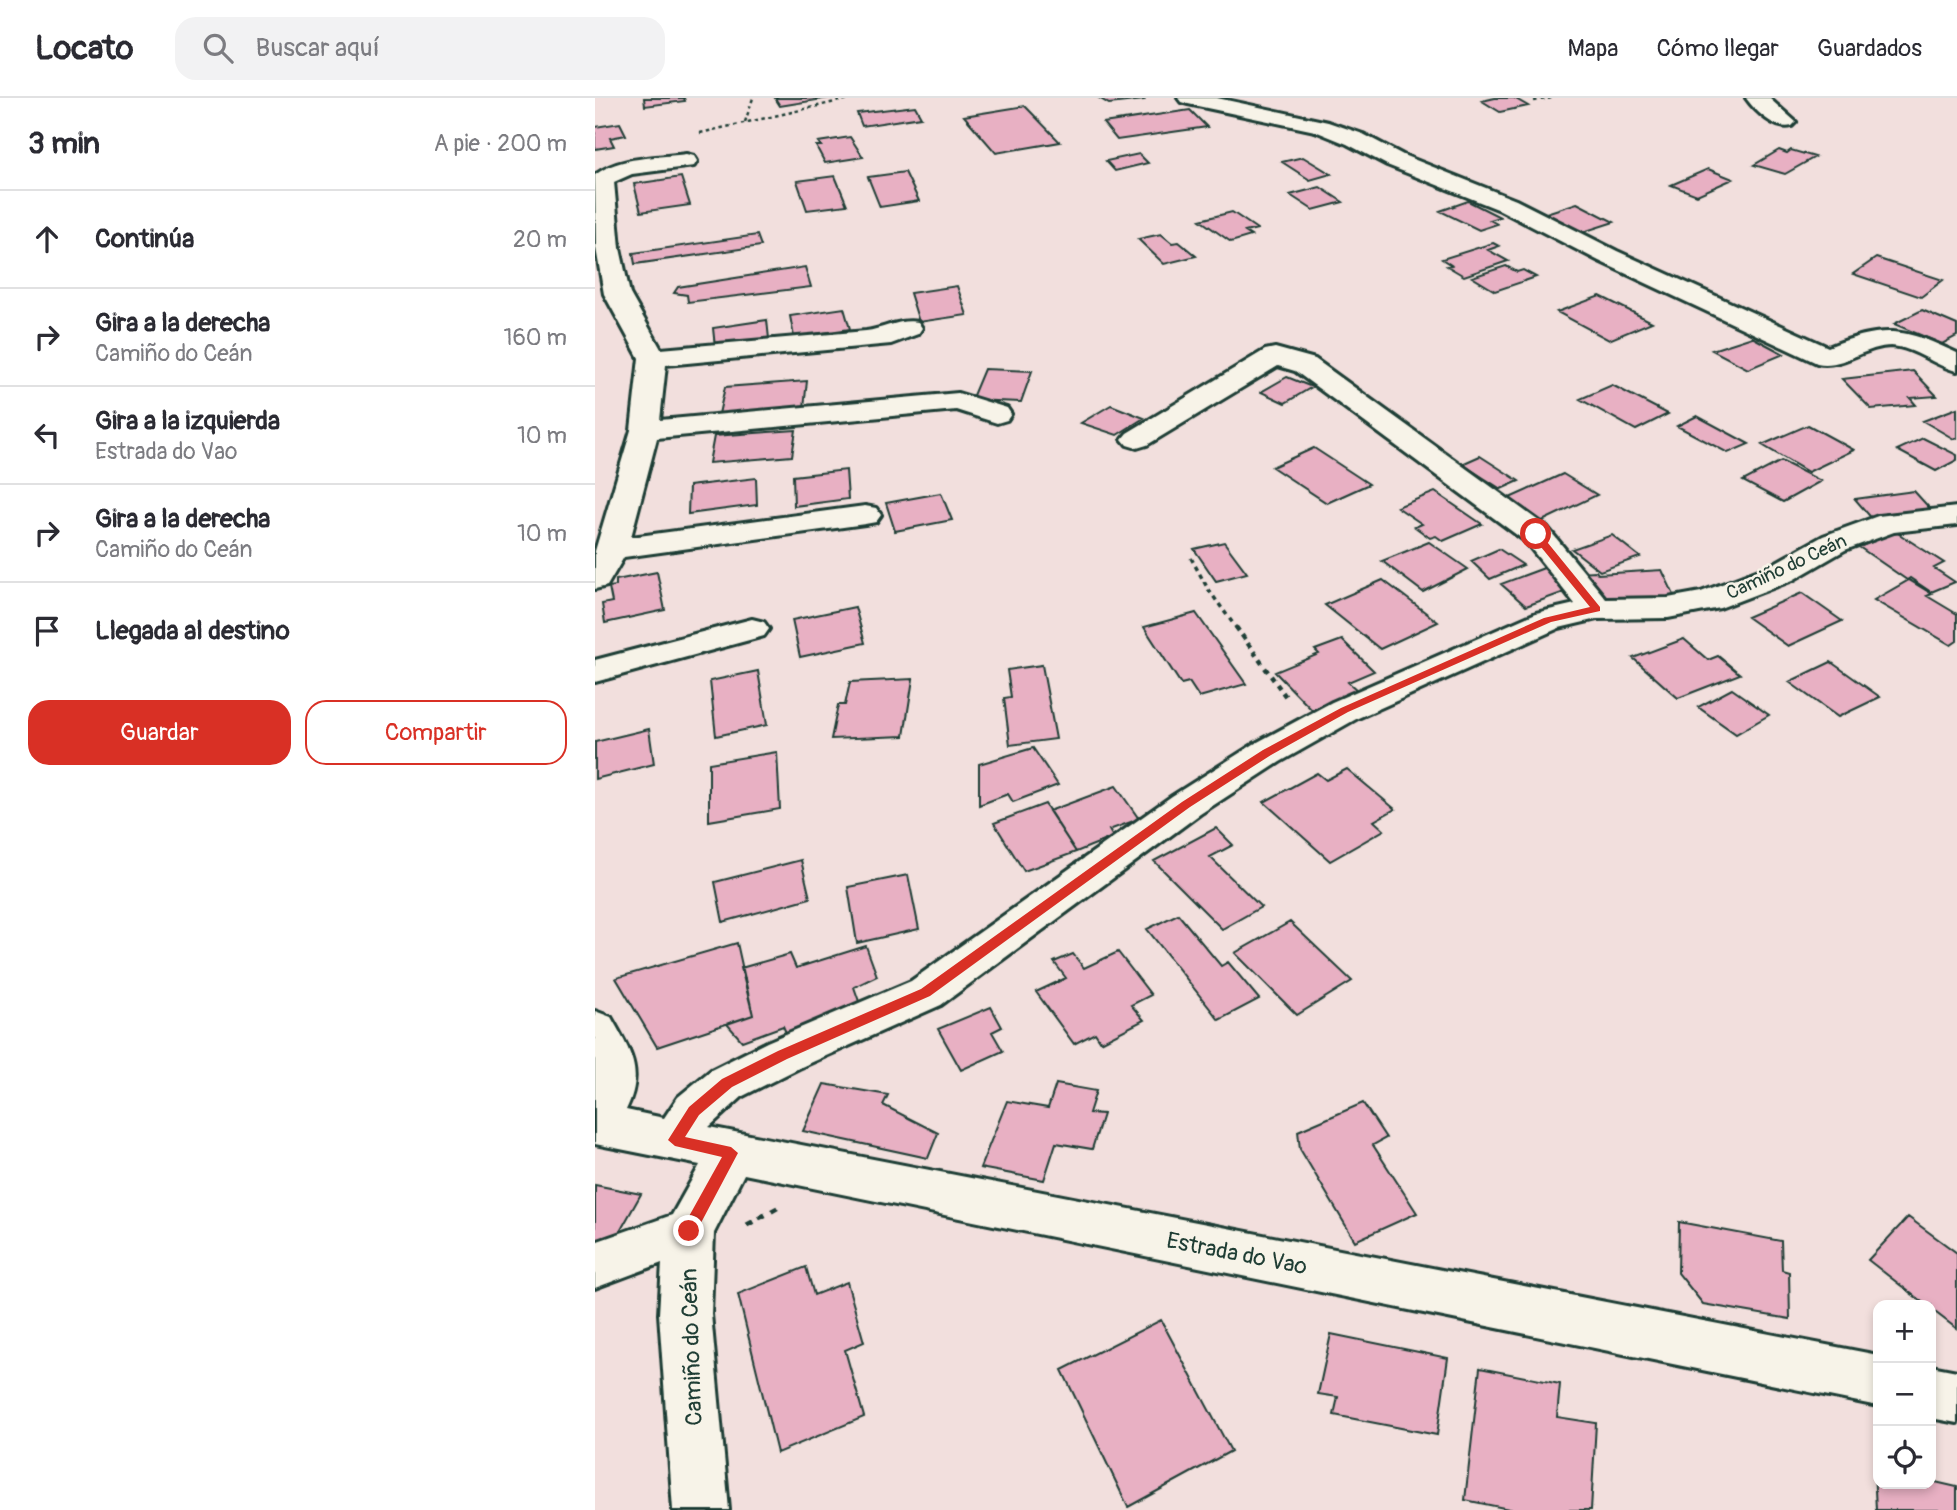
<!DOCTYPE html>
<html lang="es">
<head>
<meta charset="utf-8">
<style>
	:root { --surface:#fff; --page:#f2f2f3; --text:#2b2b33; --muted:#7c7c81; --line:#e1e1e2; --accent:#d93025 }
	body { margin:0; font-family:Pangolin,sans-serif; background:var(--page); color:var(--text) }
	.controls { position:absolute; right:21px; bottom:21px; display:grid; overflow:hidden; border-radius:14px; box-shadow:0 4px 10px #0003 }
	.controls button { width:63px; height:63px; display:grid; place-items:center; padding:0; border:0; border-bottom:2px solid var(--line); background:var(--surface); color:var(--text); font:35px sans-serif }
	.stop { position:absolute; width:21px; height:21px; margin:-16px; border:5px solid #d93025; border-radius:50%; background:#fff }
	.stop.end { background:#d93025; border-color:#fff; box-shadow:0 2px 7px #0008 }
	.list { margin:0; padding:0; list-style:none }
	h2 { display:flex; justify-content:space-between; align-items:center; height:91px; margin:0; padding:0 28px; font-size:30px }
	h2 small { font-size:23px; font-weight:400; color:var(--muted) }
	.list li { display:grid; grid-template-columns:46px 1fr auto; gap:21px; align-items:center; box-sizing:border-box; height:98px; padding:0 28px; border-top:2px solid var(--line) }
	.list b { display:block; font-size:26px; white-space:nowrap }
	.list p { margin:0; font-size:23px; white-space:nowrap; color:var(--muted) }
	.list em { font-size:23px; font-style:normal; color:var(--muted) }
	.actions { display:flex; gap:14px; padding:21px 28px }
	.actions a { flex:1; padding:16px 0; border:2px solid var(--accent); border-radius:21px; text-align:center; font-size:24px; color:var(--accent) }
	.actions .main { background:var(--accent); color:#fff }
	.icon { flex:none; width:38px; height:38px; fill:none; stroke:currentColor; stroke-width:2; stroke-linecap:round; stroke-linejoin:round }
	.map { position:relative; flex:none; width:1362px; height:1412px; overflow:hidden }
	header { display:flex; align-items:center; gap:42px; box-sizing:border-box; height:98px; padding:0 35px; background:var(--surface); border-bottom:2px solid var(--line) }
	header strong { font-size:33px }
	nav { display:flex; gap:38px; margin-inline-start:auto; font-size:24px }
	.search { width:490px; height:63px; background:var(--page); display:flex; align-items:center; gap:18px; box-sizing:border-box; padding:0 24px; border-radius:21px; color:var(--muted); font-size:26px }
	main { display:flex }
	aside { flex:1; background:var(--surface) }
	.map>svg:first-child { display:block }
	.building { fill:#e8b0c3; stroke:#1f3d34; stroke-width:2 }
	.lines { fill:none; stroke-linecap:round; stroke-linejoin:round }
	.minor-casing { stroke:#1f3d34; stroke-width:6 }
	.path-far3 { stroke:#1f3d34; stroke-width:2.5; stroke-dasharray:3.5 3.5; stroke-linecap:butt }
	.path-far2 { stroke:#1f3d34; stroke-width:3.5; stroke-dasharray:4.5 4.5; stroke-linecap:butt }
	.path-far1 { stroke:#1f3d34; stroke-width:4.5; stroke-dasharray:5 5; stroke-linecap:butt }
	.path { stroke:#1f3d34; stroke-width:5; stroke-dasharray:7 7; stroke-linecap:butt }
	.minor { fill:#f7f3e8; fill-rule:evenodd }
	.route { fill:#d93025 }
	.labels { text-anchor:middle; stroke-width:5; stroke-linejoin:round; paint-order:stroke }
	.street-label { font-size:19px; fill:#1f3d34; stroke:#f7f3e8 }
	.near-street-label { font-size:23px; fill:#1f3d34; stroke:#f7f3e8 }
</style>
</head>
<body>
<header>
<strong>Locato</strong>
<div class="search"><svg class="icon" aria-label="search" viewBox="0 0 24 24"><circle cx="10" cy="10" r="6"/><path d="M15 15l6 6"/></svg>Buscar aquí</div>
<nav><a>Mapa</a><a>Cómo llegar</a><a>Guardados</a></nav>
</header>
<main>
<aside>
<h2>3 min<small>A pie · 200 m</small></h2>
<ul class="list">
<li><svg class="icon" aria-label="ahead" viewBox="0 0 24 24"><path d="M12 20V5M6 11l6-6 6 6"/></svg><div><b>Continúa</b></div><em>20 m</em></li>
<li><svg class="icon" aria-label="right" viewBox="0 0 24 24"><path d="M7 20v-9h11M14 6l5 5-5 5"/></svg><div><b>Gira a la derecha</b><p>Camiño do Ceán</p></div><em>160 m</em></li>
<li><svg class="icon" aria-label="left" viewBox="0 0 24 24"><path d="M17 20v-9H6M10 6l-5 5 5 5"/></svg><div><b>Gira a la izquierda</b><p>Estrada do Vao</p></div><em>10 m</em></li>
<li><svg class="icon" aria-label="right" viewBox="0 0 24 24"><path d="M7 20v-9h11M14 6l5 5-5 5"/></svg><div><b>Gira a la derecha</b><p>Camiño do Ceán</p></div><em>10 m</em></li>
<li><svg class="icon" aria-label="arrive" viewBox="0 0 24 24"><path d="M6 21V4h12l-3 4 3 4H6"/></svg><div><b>Llegada al destino</b></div></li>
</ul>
<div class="actions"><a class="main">Guardar</a><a>Compartir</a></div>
</aside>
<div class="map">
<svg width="1362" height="1412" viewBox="0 0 1362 1412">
	<rect width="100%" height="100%" fill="#f2dfdd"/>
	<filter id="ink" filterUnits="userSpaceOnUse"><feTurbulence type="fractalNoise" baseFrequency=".0143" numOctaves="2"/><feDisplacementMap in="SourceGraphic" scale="14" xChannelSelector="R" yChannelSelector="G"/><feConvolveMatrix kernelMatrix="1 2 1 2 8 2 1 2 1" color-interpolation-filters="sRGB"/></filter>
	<g filter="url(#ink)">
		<path class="building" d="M49,0h40l1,3 -40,5z
			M180,0h54l-49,8z
			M504,0h43l2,2 -35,4z
			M900,0h19l14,8 -28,6 -18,-11z
			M320,8l6,11 -59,9 -5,-13z
			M430,8l35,36 -64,11 -32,-37z
			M595,12l17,17 -90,13 -14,-17z
			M25,25l6,12 -16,3 4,8 -19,3v-22z
			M255,39l13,20 -38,6 -9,-17h5l-3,-4z
			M1184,52l8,3 4,-3 24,7 -30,17 -31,-9z
			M544,56l9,9 -33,8 -9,-10z
			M708,59l28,17 -21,6 -28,-18z
			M1113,71l25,10 -36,16 -26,-10z
			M310,74l14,29 -39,6 -12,-30z
			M240,78l12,29 -40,5 -10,-29z
			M86,79l9,28 -49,7 -7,-28z
			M725,89l23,15 -30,8 -23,-15z
			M873,103l32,16 -10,3 7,4 -18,6 -39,-19z
			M982,105l37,19 -34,11 -37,-19z
			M637,114l25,17 -12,3 6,4 -20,6 -31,-22z
			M566,136l11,9 7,-1 17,14 -32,8 -26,-25z
			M162,137l4,11 -126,18 -2,-11z
			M898,145l6,3 -11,4 20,11 -44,15 -17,-10 4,-1 -9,-6z
			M1281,160l67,22 -22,17 -68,-23z
			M911,168l11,6 6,-2 13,7 -41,14 -23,-14z
			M210,169l6,20 -123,15 -1,-7 -13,-2 4,-6z
			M362,188l10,29 -48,7 -9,-29z
			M1005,198l52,26 -43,18 -52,-28z
			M249,210l6,21 -56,8 -4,-21z
			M1327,212l35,15v11l-15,8 -48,-20z
			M172,222l2,19 -54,8 -2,-19z
			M1157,239l32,17 -36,15 -36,-19z
			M389,271l48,2 -11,31 -50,-2z
			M1318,273l24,25 -27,2 6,7 -45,4 -29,-30z
			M692,279l25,10 -27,16 -24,-11z
			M212,283l-3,26 -85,7 6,-27z
			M1017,287l56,29 -32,16 -56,-31z
			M516,307l33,13 -27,17 -36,-12z
			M1362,310v30l-3,1 -31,-18z
			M1102,318l52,28 -21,9 -51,-27z
			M1213,327l46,25 -46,22 -46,-27z
			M201,332l-4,26 -83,7 5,-27z
			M1328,340l34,17v5l-21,11 -39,-21z
			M719,350l55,36 -42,19 -55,-36z
			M885,358l39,25 -18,8 -39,-25z
			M1186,363l40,20 -38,21 -40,-21z
			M251,372l2,29 -54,7 -1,-30z
			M968,376l34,21 -59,28 -35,-22z
			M161,380l1,27 -69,9 1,-28z
			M1319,393l20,22 -60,8 -19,-22z
			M840,394l47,32 -39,17 -7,-5 -6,2 -15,-11 7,-3 -25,-17z
			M346,395l11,27 -57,11 -9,-28z
			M1301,434l48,31 -10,5 21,14 -24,10 -21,-14 -3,2 -48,-33z
			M1017,437l28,22 -40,14 -28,-22z
			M629,444l23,31 -31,8 -22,-32z
			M834,444l39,27 -45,23 -41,-31z
			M904,451l24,16 -33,14 -19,-18z
			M949,470l26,22 -44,16 -25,-22z
			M1067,472l13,27 -73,4 -25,-29 19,-1 2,3z
			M62,474l8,38 -60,13 -3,-19 10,-2 -3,-15 7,-1v-6z
			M788,482l55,42 -58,27 -55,-44z
			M1314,482l23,14 -5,2 30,18v27l-6,4 -77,-45z
			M1207,495l40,28 -54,25 -41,-29z
			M260,509l10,36 -65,14 -8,-37z
			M601,515l50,71 -47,13 -10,-15 -8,2 -37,-57z
			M1089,541l24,21 10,-4 22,18 -62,24 -45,-40z
			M747,542l32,31 -26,11 10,9 -46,19 -37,-38 44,-18 -4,-4z
			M1236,564l49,35 -42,20 -49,-35z
			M447,567l14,74 -46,6 -6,-47 7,-1 -4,-27z
			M163,573l9,54 -51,11 -6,-55z
			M318,581l-9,57 -73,3 7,-34h7l5,-23z
			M1137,591l37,26 -33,19 -38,-27z
			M54,631l5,35 -59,15v-37z
			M438,650l25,37 -45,17 -5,-8 -29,11v-41z
			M182,654l3,57 -71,12v-58z
			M752,671l48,40 -21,12 10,9 -54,31 -66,-59 53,-29 9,7z
			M521,688l23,33 -30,11 4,7 -37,15 -27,-41z
			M450,706l31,48 -52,19 -30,-48z
			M621,730l17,17 -23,12 51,50 -39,22 -68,-68z
			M206,762l9,38 -87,24 -8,-40z
			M313,777l11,54 -62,14 -9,-56z
			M583,816l43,52 7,-4 31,37 -40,21 -72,-91z
			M695,824l62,59 -55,34 -62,-62z
			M142,845l16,72 -96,32 -41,-69z
			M271,848l11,30 -23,11 8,23 -75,25 -4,-9 -41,15 -15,-17 26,-9 -12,-47 49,-14 6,14z
			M523,854l33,43 -20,10 13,15 -43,22 -6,-9 -21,11 -38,-52 30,-14 -12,-16 19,-8 11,14z
			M396,909l11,20 -10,5 11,19 -42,19 -23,-41z
			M229,986l64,11 -5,10 55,28 -10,25 -125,-27z
			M461,986l40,7 -7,22 14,1 -11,35 -36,-6 -12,37 -64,-12 27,-67 41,7z
			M768,1005l23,35 -13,7 44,68 -62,28 -55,-92 -2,-18z
			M0,1087l46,9 -37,66 -9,-2z
			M1313,1119l49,36v76l-26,-20v-4h-5l-58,-45z
			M1084,1124l102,19 1,29 7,2 1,47 -87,-15 -25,-31z
			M211,1169l8,28 33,-13 17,60 -19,8 19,67 -87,36 -39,-159z
			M566,1222l70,131 -103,56 -66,-137z
			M736,1236l117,24 -11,77 -103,-20 4,-18 -20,-3z
			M885,1270l80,16 -3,33 39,6 -5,87h-77l-49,-10z
			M1279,1371l4,1v14h53v-3l26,6v23h-81z"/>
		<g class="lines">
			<g class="minor-casing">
				<path id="minor" d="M583,0h39l111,24 35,12 40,21 113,45 101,51 211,96c55,-22 75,-20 129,6v18c-22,-5 -43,-24 -66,-25 -26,0 -49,23 -74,17l-218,-102 -99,-51 -113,-45 -40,-21 -32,-13 -127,-27 -7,-2z
					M1151,0h23l27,24 -4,4c-16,5 -37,-15 -46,-28z
					M91,56l8,2 3,5 -3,5 -62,8 -18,8 6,66 10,46 31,55 205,-18c17,-2 35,-13 52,-9l4,6 -4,6 -27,10 -225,21 -6,55 298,-27 49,15 4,6 -4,6 -10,3 -41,-13 -299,28 -26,99 234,-31 11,2 5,7 -5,7 -11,2 -241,33 -17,29 -12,3v-38l36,-121 8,-72 -35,-64 -8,-46 -1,-73c25,-19 61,-17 91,-21z
					M680,250l40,11 232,168 59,72 62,-1 33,-6 68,-26 54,-30 55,-20 79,-9v18l-63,7 -49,18 -52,30 -73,28 -52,10 -71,1 -38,9 -201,90 -78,44 -80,52 -259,191 -142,63 -56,28 -34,31 1169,228v51l-1134,-232 -30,59 -3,81 18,196h-56l-14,-196 3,-51 -67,25v-46l77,-27 28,-50 -105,-21v-133l16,6c19,34 34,54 15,93l38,8 14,-21 33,-27 56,-28 144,-61 261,-185 82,-52 78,-42 204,-89 39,-9 -50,-63 -230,-170 -17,-5 -131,79 -10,3 -10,-3 -5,-6 5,-6 138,-83z
					M157,521l12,3 5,7 -5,7 -169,46v-22z
					M1336,1268l26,5v52l-26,-5z"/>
			</g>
			<path class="path-far3" d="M939,3l18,-3
				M150,24l8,-24
				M105,35l153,-35"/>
			<path class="path-far2" d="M596,460l17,31 29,40"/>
			<path class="path-far1" d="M641,529l50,70"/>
			<path class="path" d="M152,1127l32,-18"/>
			<use href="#minor" class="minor"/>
		</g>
	</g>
	<path class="route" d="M937,434h7l61,75v4l-49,11 -203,90 -77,43 -81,52 -260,189 -143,63 -55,28 -33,28 -14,22 46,10 7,6 -44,83h-11l-2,-5 2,-4 39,-70 -47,-11 -7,-6 21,-33 33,-28 56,-28 143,-62 261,-187 81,-52 78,-42 203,-90 46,-11 -58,-71z"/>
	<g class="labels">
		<g class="street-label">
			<text transform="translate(1191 468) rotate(-25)" y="7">Camiño do Ceán</text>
		</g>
		<g class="near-street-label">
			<text transform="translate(642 1155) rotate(11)" y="8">Estrada do Vao</text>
			<text transform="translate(96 1249) rotate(-92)" y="8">Camiño do Ceán</text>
		</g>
	</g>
</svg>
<div class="controls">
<button>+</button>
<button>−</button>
<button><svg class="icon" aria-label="locate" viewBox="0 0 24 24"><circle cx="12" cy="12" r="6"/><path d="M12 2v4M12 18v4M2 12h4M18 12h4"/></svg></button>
</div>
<div class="stop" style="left:941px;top:436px"></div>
<div class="stop end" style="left:94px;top:1133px"></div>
</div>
</main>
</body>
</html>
